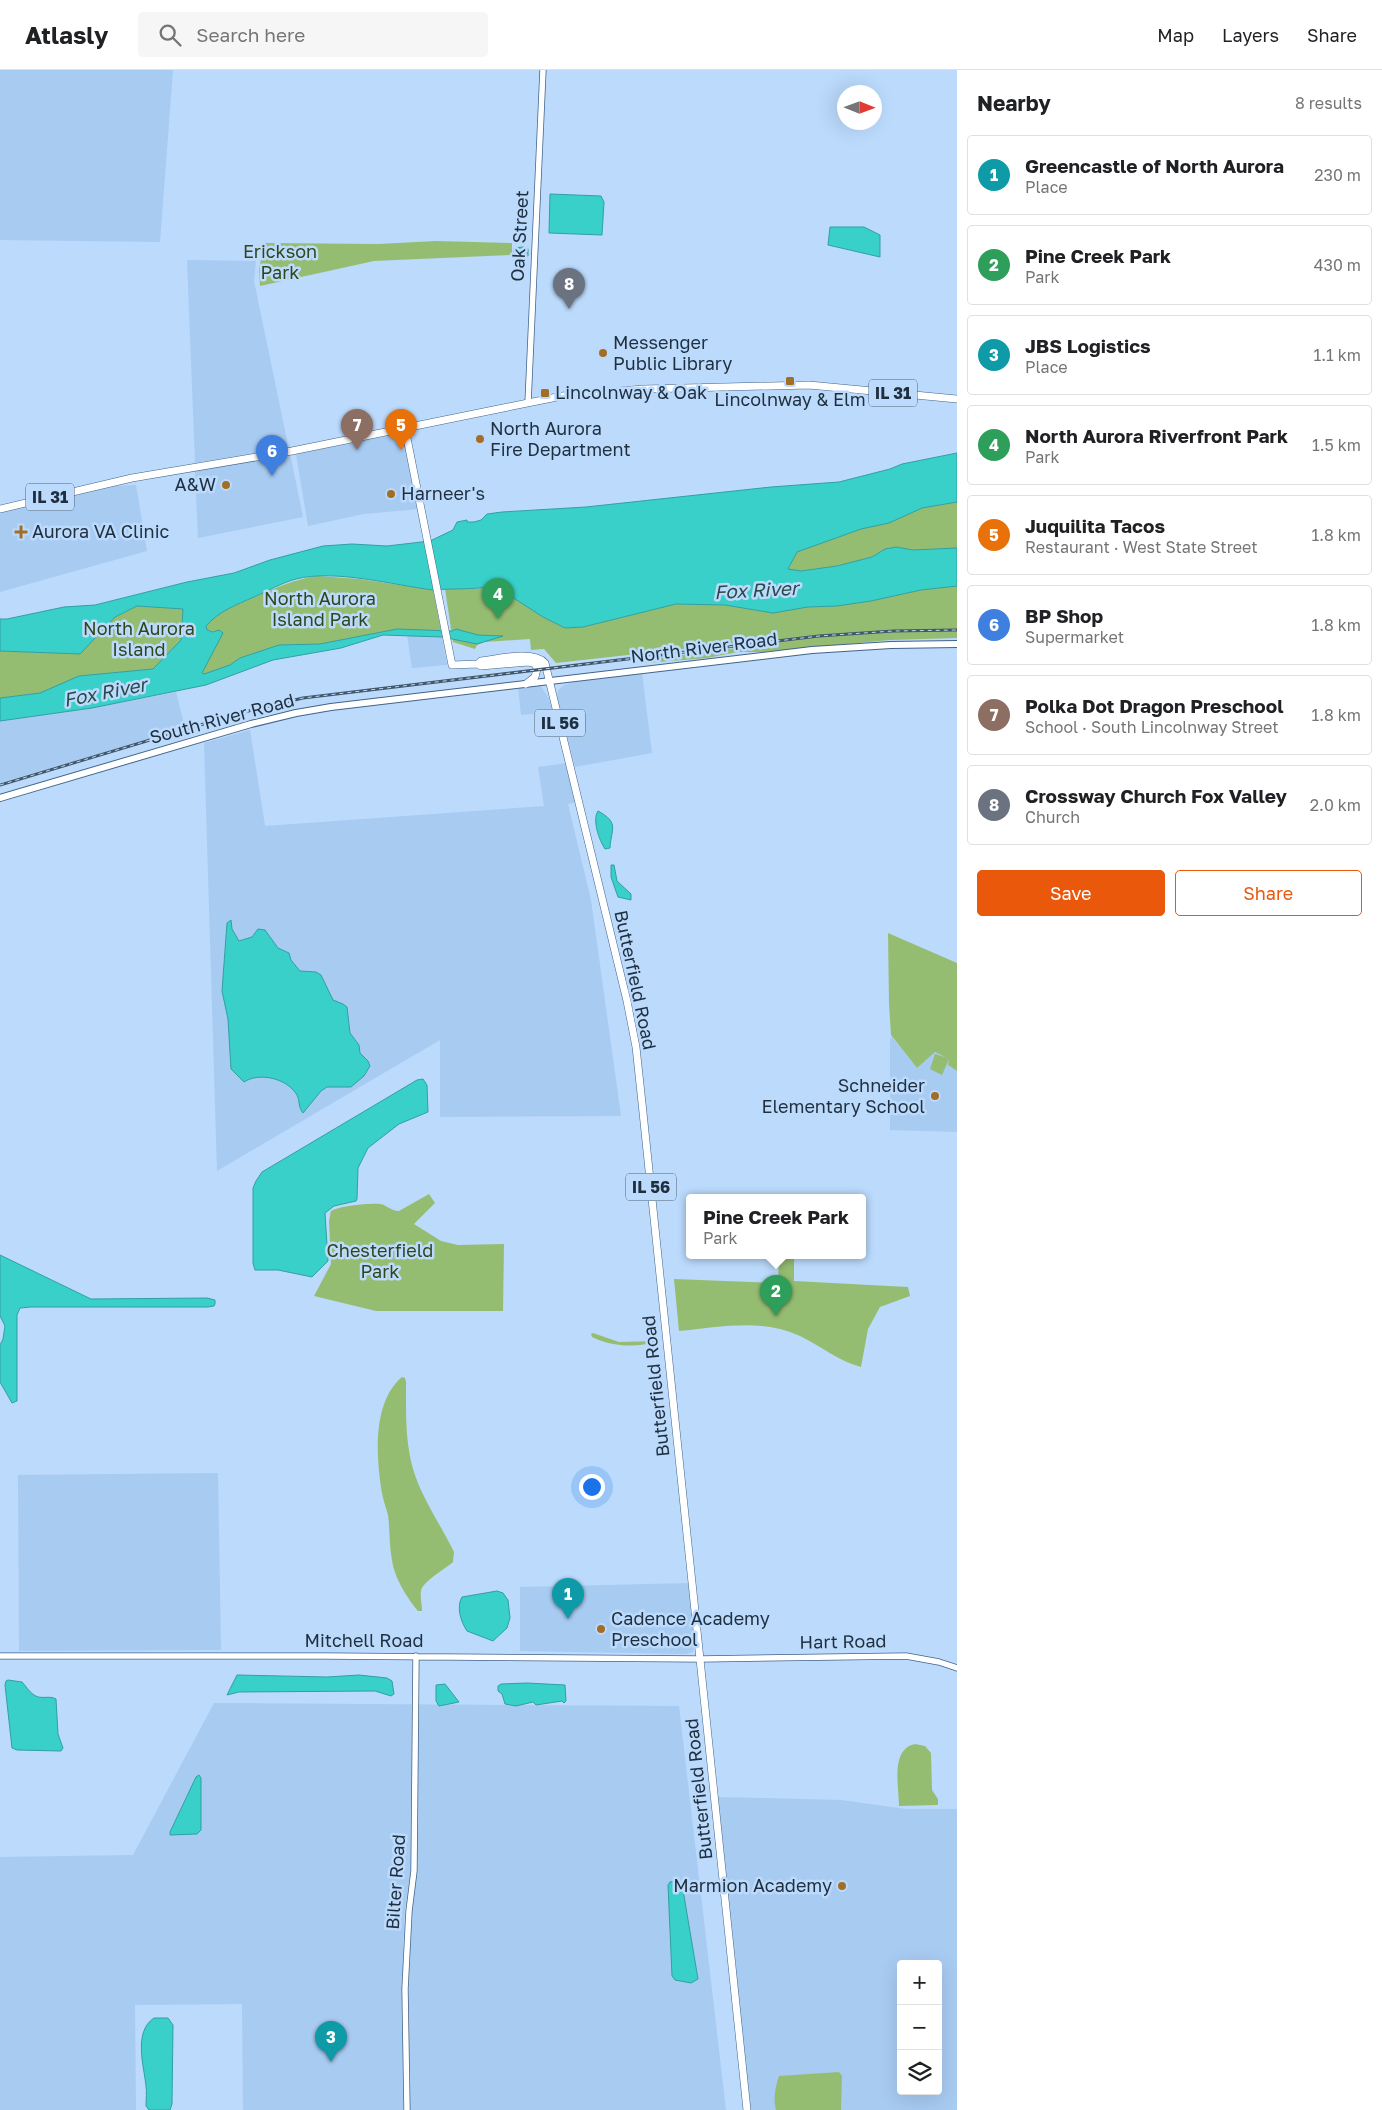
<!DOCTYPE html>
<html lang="en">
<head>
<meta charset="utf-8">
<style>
	:root { --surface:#fff; --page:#f6f6f6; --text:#202124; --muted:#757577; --line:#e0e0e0; --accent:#ea580c }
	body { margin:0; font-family:"Golos Text",sans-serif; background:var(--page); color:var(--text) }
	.controls { position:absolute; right:15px; bottom:15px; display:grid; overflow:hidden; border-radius:5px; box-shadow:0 5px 20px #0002 }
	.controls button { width:45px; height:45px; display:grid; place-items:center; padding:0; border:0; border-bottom:1px solid var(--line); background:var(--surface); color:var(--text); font:25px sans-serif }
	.compass { position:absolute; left:837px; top:15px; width:45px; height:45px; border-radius:50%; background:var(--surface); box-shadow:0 5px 20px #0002; rotate:91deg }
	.you { position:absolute; left:591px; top:1416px; width:18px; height:18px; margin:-12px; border:4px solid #fff; border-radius:50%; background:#1a73e8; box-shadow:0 0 0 8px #1a73e833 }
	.badge { display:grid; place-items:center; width:32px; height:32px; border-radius:50%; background:var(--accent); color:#fff; font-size:16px; font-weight:700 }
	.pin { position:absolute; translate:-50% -41px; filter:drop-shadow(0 1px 2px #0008) }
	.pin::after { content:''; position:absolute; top:26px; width:18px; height:15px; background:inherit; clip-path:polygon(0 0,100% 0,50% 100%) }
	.popup { position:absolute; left:686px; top:1124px; width:180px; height:65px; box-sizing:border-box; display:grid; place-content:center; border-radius:5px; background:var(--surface); filter:drop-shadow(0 1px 4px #0005); font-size:16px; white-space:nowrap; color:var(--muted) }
	.popup b { font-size:19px; color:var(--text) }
	.popup::after { content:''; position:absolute; left:50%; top:100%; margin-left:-10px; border:10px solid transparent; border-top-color:var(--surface) }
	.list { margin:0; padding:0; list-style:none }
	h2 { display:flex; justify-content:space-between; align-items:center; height:65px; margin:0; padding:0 20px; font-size:21px }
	h2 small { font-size:16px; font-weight:400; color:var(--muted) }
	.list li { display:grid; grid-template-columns:32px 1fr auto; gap:15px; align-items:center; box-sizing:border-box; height:80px; margin:0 10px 10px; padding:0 10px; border:1px solid var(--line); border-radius:5px }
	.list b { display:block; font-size:19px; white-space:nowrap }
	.list p { margin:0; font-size:16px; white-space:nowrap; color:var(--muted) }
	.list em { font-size:16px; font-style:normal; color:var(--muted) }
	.actions { display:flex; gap:10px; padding:15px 20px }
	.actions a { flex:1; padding:11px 0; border:1px solid var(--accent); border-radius:5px; text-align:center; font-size:18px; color:var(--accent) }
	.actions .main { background:var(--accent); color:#fff }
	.icon { flex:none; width:28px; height:28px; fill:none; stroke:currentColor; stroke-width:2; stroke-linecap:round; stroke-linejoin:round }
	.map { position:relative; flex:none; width:957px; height:2040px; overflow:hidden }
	header { display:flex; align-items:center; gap:30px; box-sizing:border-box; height:70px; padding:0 25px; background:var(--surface); border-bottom:1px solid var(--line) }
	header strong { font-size:24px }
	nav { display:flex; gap:28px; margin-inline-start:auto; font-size:18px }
	.search { width:350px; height:45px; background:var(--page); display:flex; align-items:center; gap:12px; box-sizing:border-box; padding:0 18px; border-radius:5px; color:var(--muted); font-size:19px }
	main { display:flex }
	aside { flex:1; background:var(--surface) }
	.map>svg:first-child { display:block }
	.built { fill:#a8cbf2; fill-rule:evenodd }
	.green { fill:#95bd71 }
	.water { fill:#39d0ca; stroke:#31a0a0 }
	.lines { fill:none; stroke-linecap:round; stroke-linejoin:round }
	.tertiary-casing { stroke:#416489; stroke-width:7 }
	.secondary-casing { stroke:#416489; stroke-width:8 }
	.primary-casing { stroke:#416489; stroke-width:8 }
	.tertiary { stroke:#fff; stroke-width:5.5 }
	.secondary { stroke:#fff; stroke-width:6 }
	.primary { stroke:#fff; stroke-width:7 }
	.rail-casing { stroke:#43576b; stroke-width:3 }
	.rail { stroke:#bbdafc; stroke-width:1; stroke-dasharray:4; stroke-linecap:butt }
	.poi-dot { fill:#a26e26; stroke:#bbdafc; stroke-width:2 }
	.labels { text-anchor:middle; stroke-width:5; stroke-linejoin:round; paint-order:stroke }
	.shield { fill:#bbdafc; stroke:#4e6278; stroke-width:1 }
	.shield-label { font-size:16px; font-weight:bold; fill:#1f2f3f }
	.street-label { font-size:18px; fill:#1f2f3f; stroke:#bbdafc }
	.park-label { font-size:18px; fill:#30461b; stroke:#bbdafc }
	.poi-label { font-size:18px; fill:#1f2f3f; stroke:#bbdafc; text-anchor:start }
	.water-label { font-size:19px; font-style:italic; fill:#2a4947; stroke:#bbdafc }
</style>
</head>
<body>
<header>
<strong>Atlasly</strong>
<div class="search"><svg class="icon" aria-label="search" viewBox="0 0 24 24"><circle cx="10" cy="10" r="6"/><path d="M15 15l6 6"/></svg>Search here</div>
<nav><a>Map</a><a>Layers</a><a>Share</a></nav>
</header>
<main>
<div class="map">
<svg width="957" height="2040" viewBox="0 0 957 2040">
	<rect width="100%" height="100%" fill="#bbdafc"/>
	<path class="built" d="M0,0h173l-13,172 -160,-2z
		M187,190l69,1 -2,20 34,164 -1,3 -92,15z
		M402,363l18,76 -56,5 -56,12 -12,-72z
		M289,385l2,3 12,59 -105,21 -3,-68z
		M136,415l11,66 -147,41v-79l110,-27z
		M407,565l35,2 5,28 -35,3z
		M642,603l10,80 -77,14 -18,-70 1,-7 6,-5 11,-3z
		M541,616l8,13 4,13 -32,3 -3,-28z
		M176,622l9,36 -185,55v-62l92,-13z
		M250,660l15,96 279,-20 -6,-39 29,-4 11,39 -10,2 23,96 30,216 -181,1v-77l-223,131 -13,-428z
		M892,967l25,31 17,-16 15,7 -1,6 9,6v61l-67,-2v-92z
		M218,1403l3,177 -202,1 -1,-176z
		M690,1513l5,62 -2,7 -7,2 -166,-3v-64z
		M214,1633l465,3 47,404h-317l-1,-97 2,-135 -5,30 -2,40v162h-160l-1,-106 -107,1 1,105h-136v-253l133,-2z
		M718,1727l123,3 65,9h51v301h-207zM901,1894h37v127h-37z"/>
	<path class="green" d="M436,171l76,2v12l-138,6 -114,25 -1,-16 5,-27 115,1z
		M957,432v46l-44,2 -17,-3 -11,2 -13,8 -35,9 -36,5 -13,-1 9,-18 64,-23 28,-6 33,-15z
		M318,506l41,3 74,11 8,41 -44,-2 -77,15 -41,1 -39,13 -10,7 -26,10 -2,-2 20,-40 -15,-3 -1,-4c13,-16 31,-21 49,-29 22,-10 40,-18 63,-21z
		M495,516l48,31 22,11 18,-1 93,-23 49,1 48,8 35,-6 29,-1 34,-5 50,-11 36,-4v52l-67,2 -126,12h-26l-31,6 -61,5 -3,-3 118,-15 2,-5 -207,23 -12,-14 -13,1 -1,-11 -46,3 -7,3 -2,4 -22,-7 -8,-53h31z
		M137,536l46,3 -2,31 -28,29 -74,7 -39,17 -40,5v-47l79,3 36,-37z
		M888,863l69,30v108l-9,-6 1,-6 -7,16 -12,-6 5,-15 10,3 -10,-5 -18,16 -26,-33 -2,-32z
		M429,1124l6,9 -21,21 27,17 17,4 46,-1 -1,67h-127l-62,-15 17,-32 -2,-43 2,-10c8,-5 39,-8 49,-7 7,1 11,7 19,7z
		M779,1185h15v26l114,6 2,9 -30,11 -12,22 -7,38c-23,-6 -40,-21 -61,-31 -39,-18 -80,-9 -121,-5l-5,-52 104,4z
		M593,1263l26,9 40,-1c-21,7 -47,6 -67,-4l-1,-3z
		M402,1307l3,1 1,4c0,29 -1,59 7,87 9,30 28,56 41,83l-1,10c-8,7 -31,20 -32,29 -1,6 1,14 1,20h-4c-11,-13 -24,-34 -26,-51 -3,-15 -2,-30 -4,-45 -2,-8 -5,-15 -6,-22 -6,-35 -10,-91 20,-116z
		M915,1674l10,2 6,7 1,37 6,9v6l-39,1c0,-19 -9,-57 16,-62z
		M839,2002l3,4 -1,34h-65c-3,-12 -1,-22 3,-34z"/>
	<path class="water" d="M550,124l51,2 3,6 -2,33 -53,-2z
		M830,157h34l16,8v22l-52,-12z
		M523,177l5,2v7h-15l1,-8z
		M957,383v49l-35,6 -33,15 -28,6 -64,23 -9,17 13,2 36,-5 35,-9 13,-8 11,-2 17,3 44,-2v38l-36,4 -50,11 -34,5 -29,1 -35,6 -48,-8 -49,-1 -93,23 -18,1 -22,-11 -48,-31c-21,4 -41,2 -62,4 -40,-5 -98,-21 -137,-11 -15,4 -28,12 -42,18 -18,8 -35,14 -48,29l1,4 6,2 6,-2 4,3 -21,40 2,1 26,-9 10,-7 39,-13 41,-1 77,-15 55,2 4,-2 22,6 25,1 -26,8 -35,-7 -59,-2 -42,13 -68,12 -67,25 -114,23 -92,13v-23l40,-5 39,-17 74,-7 28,-29 2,-31 -46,-3 -22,11 -35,37 -80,-3v-32h7l57,-12 31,-2 92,-23 47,-9 36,-13 53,-14 29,-2 35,2 43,-5 23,-11 4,-8 10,-2v2h7l7,-2 6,-6 15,-2 84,-5 185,-20 68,-5 51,-13 12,-5z
		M598,741c22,12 13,18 12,37l-5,1c-6,-9 -13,-29 -7,-38z
		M611,795h3l3,16 14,13v6l-13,-3 -7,-20z
		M231,850l1,9 7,12 13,-4 6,-8 7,1 13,18 11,5 2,7 9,11 16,1 5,3 12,25 10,4 4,3 3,26 9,12 1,8 8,8 2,5 -6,10 -13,11h-24l-6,4 -18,22c-5,-6 -3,-12 -6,-18 -10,-17 -38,-23 -53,-13l-13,-13 -3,-50 -6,-28 5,-68z
		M423,1009l4,6 1,27 -29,12 -31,24 -10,20 -1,31 -1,2 -22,5 -9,7 3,48 -16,16 -34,-7h-23l-2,-7v-75l3,-7 6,-9 155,-92z
		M0,1185l91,44 116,-1 8,2v4l-1,2 -6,1h-177l-11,1 -3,7v86l-5,2 -12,-21v-37l3,-6 2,-13 -5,-10z
		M497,1521l6,2 5,7 2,18 -3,10 -14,13 -26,-10c-6,-9 -11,-24 -5,-34z
		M237,1605l90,2 32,-2 28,3 5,3 2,13 -3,2 -16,-5 -136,1 -12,3z
		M8,1610l14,2c4,4 7,10 12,13 7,5 15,0 22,4l2,35 5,14 -2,3 -44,-1 -5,-2 -7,-63 1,-4z
		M527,1613l38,2 1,16 -2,2 -2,-2 -26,4 -3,-3 -17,4 -11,-2 -3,-10 -4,-3v-5l3,-2z
		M445,1614l14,18 -20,4 -3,-5v-16z
		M199,1705l2,3v52l-4,4 -27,1v-3l26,-55z
		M676,1811l6,3 16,95 -7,4 -16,-3 -3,-4 -4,-91 2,-3z
		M154,1948h14l5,7 -1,79 -2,6h-21l-3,-4c0,-7 1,-14 0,-20 -2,-20 -13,-54 8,-68z"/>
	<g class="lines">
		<g class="tertiary-casing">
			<path id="tertiary" d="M528,333l15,-333
				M0,1586h325l376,3 205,-3 33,6 18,6
				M407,2040l-2,-121 4,-78 5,-40 2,-215"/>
		</g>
		<g class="secondary-casing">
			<path id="secondary" d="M0,728l251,-74 45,-11 35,-6 481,-57 79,-5 66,-1"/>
		</g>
		<g class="primary-casing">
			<path id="primary" d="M405,358l47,237 26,-1 3,2 47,-4 18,5
				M0,439l132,-31 160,-27 270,-55 82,-7 165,-4 148,14
				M478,594l3,-3c17,-2 52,-11 64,2l82,338 9,46 6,56 105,1007
				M526,614l9,-7 2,-8 -1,-5"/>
		</g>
		<use href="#tertiary" class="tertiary"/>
		<use href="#secondary" class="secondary"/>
		<use href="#primary" class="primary"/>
		<g class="rail-casing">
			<path id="rail" d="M0,715l240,-72 63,-15 516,-62 74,-5 64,-1"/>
		</g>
		<use href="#rail" class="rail"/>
	</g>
	<g class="poi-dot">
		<circle cx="603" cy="283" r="5"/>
		<rect x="785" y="306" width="10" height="10" rx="2.5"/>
		<rect x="540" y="318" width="10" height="10" rx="2.5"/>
		<circle cx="480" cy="369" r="5"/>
		<circle cx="226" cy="415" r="5"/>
		<circle cx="391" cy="424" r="5"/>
		<path d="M18.5 454.5h5v5h5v5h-5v5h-5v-5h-5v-5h5z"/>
		<circle cx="935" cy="1026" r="5"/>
		<circle cx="601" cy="1559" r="5"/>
		<circle cx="842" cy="1816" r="5"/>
	</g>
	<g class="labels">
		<g class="shield">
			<rect x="869" y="309.5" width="48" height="27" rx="4"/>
			<rect x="26" y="413.5" width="48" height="27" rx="4"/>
			<rect x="535" y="639.5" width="50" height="27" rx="4"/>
			<rect x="626" y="1103.5" width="50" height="27" rx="4"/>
		</g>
		<g class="shield-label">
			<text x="893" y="329">IL 31</text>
			<text x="50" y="433">IL 31</text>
			<text x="560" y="659">IL 56</text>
			<text x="651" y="1123">IL 56</text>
		</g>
		<g class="street-label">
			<text transform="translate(520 166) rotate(-87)" y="6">Oak Street</text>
			<text transform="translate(704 578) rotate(-7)" y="6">North River Road</text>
			<text transform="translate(222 649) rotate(-15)" y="6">South River Road</text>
			<text transform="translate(635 910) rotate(78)" y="6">Butterfield Road</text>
			<text transform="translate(656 1316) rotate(-96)" y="6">Butterfield Road</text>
			<text x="364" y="1577">Mitchell Road</text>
			<text transform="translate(843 1572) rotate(-1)" y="6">Hart Road</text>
			<text transform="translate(699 1719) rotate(-96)" y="6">Butterfield Road</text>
			<text transform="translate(396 1812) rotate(-86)" y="6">Bilter Road</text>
		</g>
		<g class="park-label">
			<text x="280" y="188">Erickson<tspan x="280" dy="21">Park</tspan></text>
			<text x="320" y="535">North Aurora<tspan x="320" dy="21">Island Park</tspan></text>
			<text x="139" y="565">North Aurora<tspan x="139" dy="21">Island</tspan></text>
			<text x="380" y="1187">Chesterfield<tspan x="380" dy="21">Park</tspan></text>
		</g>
		<g class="poi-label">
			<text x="613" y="279">Messenger<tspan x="613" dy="21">Public Library</tspan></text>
			<text x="555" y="329">Lincolnway &amp; Oak</text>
			<text x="790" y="336" text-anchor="middle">Lincolnway &amp; Elm</text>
			<text x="490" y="365">North Aurora<tspan x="490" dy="21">Fire Department</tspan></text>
			<text x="216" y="421" text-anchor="end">A&amp;W</text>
			<text x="401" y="430">Harneer's</text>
			<text x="32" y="468">Aurora VA Clinic</text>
			<text x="925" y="1022" text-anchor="end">Schneider<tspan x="925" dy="21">Elementary School</tspan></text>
			<text x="611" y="1555">Cadence Academy<tspan x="611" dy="21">Preschool</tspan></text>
			<text x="832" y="1822" text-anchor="end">Marmion Academy</text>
		</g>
		<g class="water-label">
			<text transform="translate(756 520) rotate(-3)" y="7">Fox River</text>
			<text transform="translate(105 622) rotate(-11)" y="7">Fox River</text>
		</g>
	</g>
</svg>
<div class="controls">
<button>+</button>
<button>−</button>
<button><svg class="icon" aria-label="layers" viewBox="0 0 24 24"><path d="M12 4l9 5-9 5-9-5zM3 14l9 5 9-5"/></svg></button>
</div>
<svg class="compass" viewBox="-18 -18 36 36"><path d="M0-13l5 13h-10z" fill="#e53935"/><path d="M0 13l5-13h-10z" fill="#757577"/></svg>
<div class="you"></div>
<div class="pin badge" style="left:568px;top:1549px;background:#0f9aa8">1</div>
<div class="pin badge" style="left:776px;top:1246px;background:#2e9e5b">2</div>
<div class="popup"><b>Pine Creek Park</b>Park</div>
<div class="pin badge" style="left:331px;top:1992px;background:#0f9aa8">3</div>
<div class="pin badge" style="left:498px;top:549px;background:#2e9e5b">4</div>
<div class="pin badge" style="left:401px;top:380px;background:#e8710a">5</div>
<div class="pin badge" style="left:272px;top:406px;background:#3f7fe0">6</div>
<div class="pin badge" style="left:357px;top:380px;background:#8d6e63">7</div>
<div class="pin badge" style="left:569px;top:239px;background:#6b7280">8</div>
</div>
<aside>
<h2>Nearby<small>8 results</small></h2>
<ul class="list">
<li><span class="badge" style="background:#0f9aa8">1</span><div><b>Greencastle of North Aurora</b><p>Place</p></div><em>230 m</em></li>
<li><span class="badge" style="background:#2e9e5b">2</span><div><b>Pine Creek Park</b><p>Park</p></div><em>430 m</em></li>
<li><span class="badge" style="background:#0f9aa8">3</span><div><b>JBS Logistics</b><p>Place</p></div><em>1.1 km</em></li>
<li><span class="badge" style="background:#2e9e5b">4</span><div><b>North Aurora Riverfront Park</b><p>Park</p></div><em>1.5 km</em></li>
<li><span class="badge" style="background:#e8710a">5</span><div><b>Juquilita Tacos</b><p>Restaurant · West State Street</p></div><em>1.8 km</em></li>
<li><span class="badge" style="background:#3f7fe0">6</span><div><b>BP Shop</b><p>Supermarket</p></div><em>1.8 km</em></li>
<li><span class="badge" style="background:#8d6e63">7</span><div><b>Polka Dot Dragon Preschool</b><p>School · South Lincolnway Street</p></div><em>1.8 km</em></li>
<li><span class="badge" style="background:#6b7280">8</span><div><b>Crossway Church Fox Valley</b><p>Church</p></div><em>2.0 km</em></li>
</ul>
<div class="actions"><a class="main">Save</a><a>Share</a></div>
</aside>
</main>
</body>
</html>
